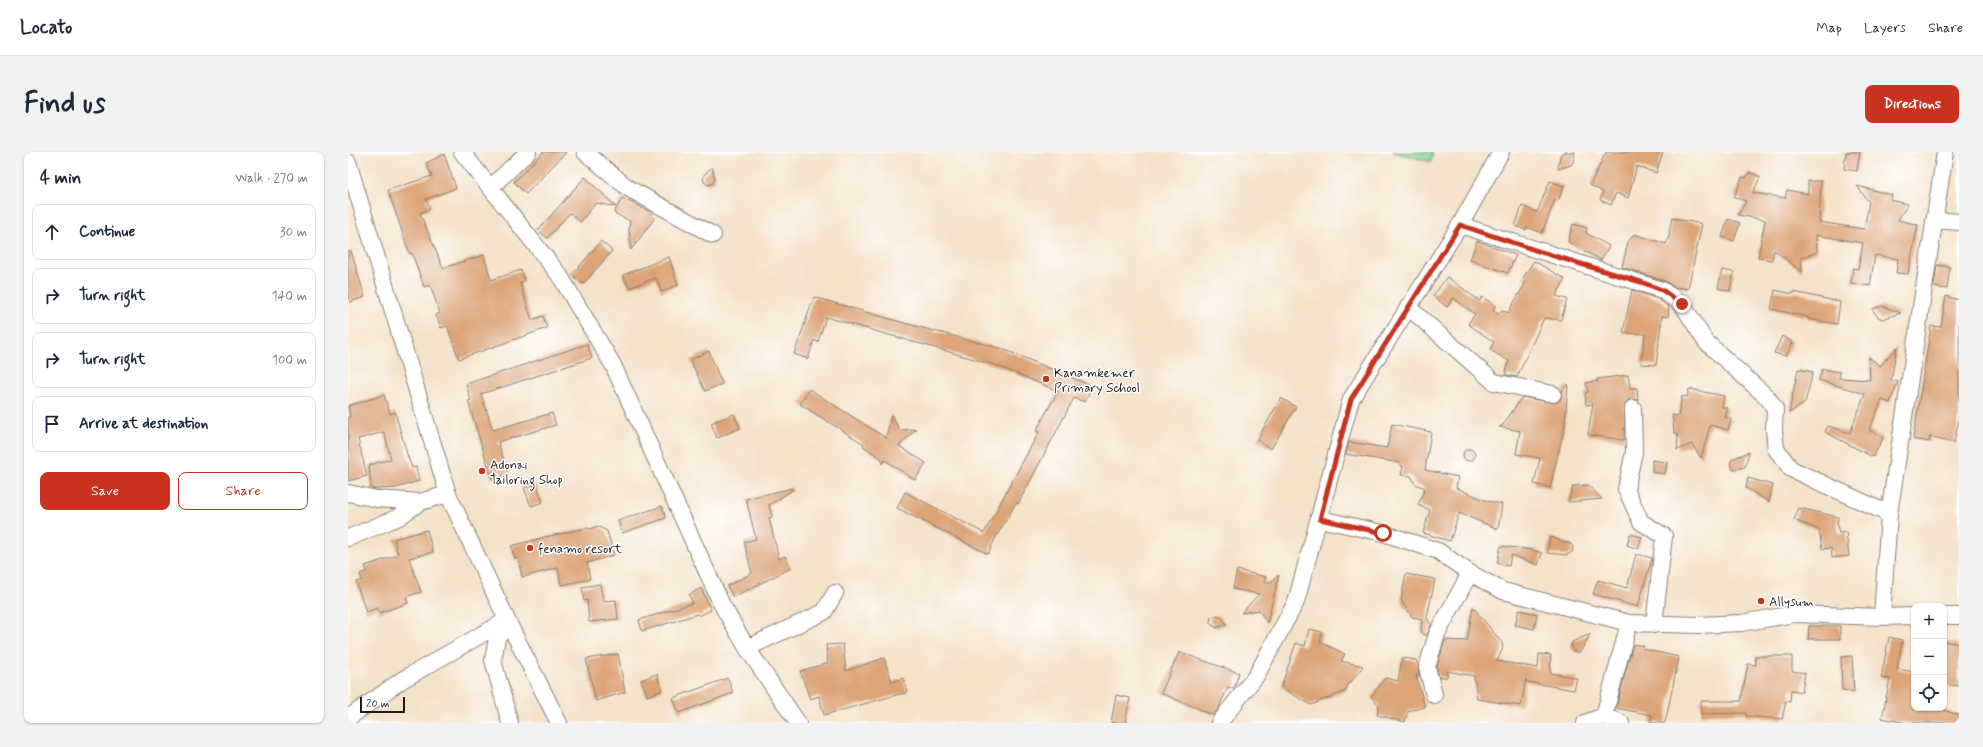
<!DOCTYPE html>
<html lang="en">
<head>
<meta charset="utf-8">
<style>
	:root { --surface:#fff; --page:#f2f2f3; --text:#1f2937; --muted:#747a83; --line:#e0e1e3; --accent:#c8321e }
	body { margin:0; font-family:Mynerve,sans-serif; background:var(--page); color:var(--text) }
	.controls { position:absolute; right:12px; bottom:12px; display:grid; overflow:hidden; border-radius:8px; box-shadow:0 1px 3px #0004 }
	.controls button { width:36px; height:36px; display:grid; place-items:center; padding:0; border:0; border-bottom:1px solid var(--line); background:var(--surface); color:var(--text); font:20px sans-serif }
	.scale { position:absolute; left:12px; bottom:10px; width:45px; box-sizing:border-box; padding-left:4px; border:2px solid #1c1c1c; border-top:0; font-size:11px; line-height:14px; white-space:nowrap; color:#1c1c1c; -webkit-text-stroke:3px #fff; paint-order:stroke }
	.stop { position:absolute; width:12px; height:12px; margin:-9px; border:3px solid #c8321e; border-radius:50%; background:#fff }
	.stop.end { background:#c8321e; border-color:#fff; box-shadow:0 1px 4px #0008 }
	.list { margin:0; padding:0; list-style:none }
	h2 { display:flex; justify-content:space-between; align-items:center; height:52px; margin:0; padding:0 16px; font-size:17px }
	h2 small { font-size:13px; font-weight:400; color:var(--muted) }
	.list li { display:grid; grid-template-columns:26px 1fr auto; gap:12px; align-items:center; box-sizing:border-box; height:56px; margin:0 8px 8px; padding:0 8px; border:1px solid var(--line); border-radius:8px }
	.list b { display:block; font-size:15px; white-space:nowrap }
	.list em { font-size:13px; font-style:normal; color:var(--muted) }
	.actions { display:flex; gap:8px; padding:12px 16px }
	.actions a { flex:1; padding:9px 0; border:1px solid var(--accent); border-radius:8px; text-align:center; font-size:14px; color:var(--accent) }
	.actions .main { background:var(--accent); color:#fff }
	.icon { flex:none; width:22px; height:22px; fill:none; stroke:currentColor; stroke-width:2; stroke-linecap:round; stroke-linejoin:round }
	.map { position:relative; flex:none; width:1611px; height:571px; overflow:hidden; border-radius:8px }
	header { display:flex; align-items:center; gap:24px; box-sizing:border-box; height:56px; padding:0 20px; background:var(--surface); border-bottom:1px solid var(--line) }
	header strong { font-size:19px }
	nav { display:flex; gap:22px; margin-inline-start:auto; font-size:14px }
	.intro { display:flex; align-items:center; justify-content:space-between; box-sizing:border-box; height:96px; padding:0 24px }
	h1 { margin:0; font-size:28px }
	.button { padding:10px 18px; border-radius:8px; background:var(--accent); color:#fff; font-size:14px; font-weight:700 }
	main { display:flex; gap:24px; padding:0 24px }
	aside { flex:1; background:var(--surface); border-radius:8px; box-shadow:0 1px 3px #0004 }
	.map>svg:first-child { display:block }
	.green { fill:#86d391; stroke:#517856 }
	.building { fill:#dba376 }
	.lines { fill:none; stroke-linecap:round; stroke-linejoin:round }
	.minor-casing { stroke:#887f72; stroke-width:18 }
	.minor { stroke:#fff; stroke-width:16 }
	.route { stroke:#c8321e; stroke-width:5 }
	.poi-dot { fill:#c8321e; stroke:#fff; stroke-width:1.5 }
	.labels { text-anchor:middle; stroke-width:3; stroke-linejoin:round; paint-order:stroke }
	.poi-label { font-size:13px; fill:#1c1c1c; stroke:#fff; text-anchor:start }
</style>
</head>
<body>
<header>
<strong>Locato</strong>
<nav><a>Map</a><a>Layers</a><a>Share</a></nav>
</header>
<div class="intro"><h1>Find us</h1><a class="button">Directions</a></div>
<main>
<aside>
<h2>4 min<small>Walk · 270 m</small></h2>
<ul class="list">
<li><svg class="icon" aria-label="ahead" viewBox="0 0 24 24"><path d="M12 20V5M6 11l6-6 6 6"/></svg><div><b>Continue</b></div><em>30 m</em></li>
<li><svg class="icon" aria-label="right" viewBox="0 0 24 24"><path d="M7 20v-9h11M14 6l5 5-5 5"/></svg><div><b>Turn right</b></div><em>140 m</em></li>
<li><svg class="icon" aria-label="right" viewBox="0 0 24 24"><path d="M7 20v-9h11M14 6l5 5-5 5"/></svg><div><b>Turn right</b></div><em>100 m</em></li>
<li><svg class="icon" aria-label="arrive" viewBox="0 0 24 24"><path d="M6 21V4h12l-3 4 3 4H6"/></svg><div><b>Arrive at destination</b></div></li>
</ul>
<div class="actions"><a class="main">Save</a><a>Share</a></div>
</aside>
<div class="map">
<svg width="1611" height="571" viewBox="0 0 1611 571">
	<rect width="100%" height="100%" fill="#fff"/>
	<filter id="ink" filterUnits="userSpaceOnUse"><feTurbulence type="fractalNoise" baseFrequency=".025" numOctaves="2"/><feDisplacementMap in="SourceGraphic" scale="8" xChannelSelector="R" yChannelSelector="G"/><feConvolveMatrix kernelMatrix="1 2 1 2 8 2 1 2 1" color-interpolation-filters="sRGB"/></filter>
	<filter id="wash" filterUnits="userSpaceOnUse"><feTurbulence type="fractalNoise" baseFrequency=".012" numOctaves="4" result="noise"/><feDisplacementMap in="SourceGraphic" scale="16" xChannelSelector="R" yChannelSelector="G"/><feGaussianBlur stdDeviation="0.9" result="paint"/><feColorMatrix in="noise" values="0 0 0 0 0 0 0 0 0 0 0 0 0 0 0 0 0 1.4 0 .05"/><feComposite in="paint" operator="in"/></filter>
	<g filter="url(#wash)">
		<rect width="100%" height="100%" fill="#f4e2c9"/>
		<path class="green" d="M1045,0h40l-2,10z"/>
		<g id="blocks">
			<path class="building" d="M195,0h23l-40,42 -12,-12z
				M1215,0h12l-2,10 -2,3 -13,4 2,-13z
				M1258,0h57l-7,21 -19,-7 -9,32 -12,-5 -5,12 -11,-5 3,-8 -13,-7z
				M1498,0h14l-3,19 -13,-2z
				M96,2l12,34 -30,11 4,10 -10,4 23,55 41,-13 7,25 30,-10 4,11 -5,2 12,37 11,-4 4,12 -88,31 -12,-33 -6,2 -5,-13 4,-2 -10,-28 -6,2 -12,-34 -2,1 -4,-11 -18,-53 44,-14 -6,-13z
				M364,15l3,12 -2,4 -5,2 -4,-3 -1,-6z
				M1401,20l11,5 -7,16 32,5 2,-8 21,4v-13h13l-2,41 45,7 5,-27 -12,-16 35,9 -1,5 17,4 -10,16 20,5 -10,49 -12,-1 2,-14 -23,-4 -5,31 -19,-3 2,-15 5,1 5,-26 -47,-8 1,17 -16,6 1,14 -28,-22 -2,10 -14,-2 7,-38 -27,-5 8,-14 -12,-4 8,-20 4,1z
				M237,25l31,30 -20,-4 -16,19 -10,-9 -23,25 -9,-8z
				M1202,29l14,5 -6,15 -3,-1 -13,33 -15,-6 -1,3 -11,-4 7,-20 15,6z
				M274,46l29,14 3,7 -23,31 -2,-21 1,-8 -16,-8z
				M1324,66l30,6 -14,65 -14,-2 -9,-6 -43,-14 6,-25 6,-8 32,10 4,-11 -1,-1z
				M1380,67l12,4 -6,18 -12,-4z
				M1225,72l14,4 -1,5 23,13 -8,14 -33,-18z
				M253,89l11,10 -29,33 -11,-9z
				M1129,89l39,14 -8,18 -38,-13z
				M0,99h3l14,46 -15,5 -2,-6z
				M321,105l9,28 -17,7 -5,-14 -27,10 -6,-13z
				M1186,109l31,18 -9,17 11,3 -6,21 -17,-2 -27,59 -11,-2v-5l3,-9 -19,-11 4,-8 -26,-18 7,-10 -22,-16 -6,9 -14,-11 14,-19 33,24 2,-4 13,8 -2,6 6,3 3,-4 6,3 19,-33 -4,-2z
				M1589,113l13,2 -3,22 -13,-2z
				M1374,118l12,2 -4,19 -12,-3z
				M1284,138l26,9 11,8 -1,10 -6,-1 -6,49 -15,-1 4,-30 -22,-1z
				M1427,138l18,4 1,-2 46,10 -3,22 -29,-5v-2l-37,-8z
				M1598,144l13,4v120l-5,23 -24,-6 -1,5 -16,-3 18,-113 10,1z
				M466,145l90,26 99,26 89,37 -7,16 -11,-4 -56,106 -2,-1 -21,36 -7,15 -91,-46 8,-16 79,41 55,-101 -3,-1 22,-40 -63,-26 -169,-48 -8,25 -4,-2 -6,19 -14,-5z
				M1534,154l19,7 -19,6 -4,-2 -6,-8z
				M1434,184l11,6 -7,14 -12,-3z
				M239,192l5,14 -111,36 12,36 59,-17 4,12 -58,17 10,33 -16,4 -24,-78 3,-1 -5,-16z
				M1549,195l-6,33 7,2 -8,21 -8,-3 -13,30 14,8 -10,19 -48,-25 3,-6 22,7 15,-39 -46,-14 3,-11 18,3 -1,6 31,2 -1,-23 11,9z
				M361,199l13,33 -17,7 -15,-31z
				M1450,217l15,3 -8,31 -16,10z
				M1280,223l2,13h7l1,12h-10l-3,4 -1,36 -36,-5 5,-31 -7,1 -1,-12 3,-1 -2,-9 12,-2 -1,-2z
				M1220,232l-3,41 -15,63 -16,-4 6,-26 -24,-4 4,-23 -21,-4 4,-2 19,-28 34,6 4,-3 2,-9z
				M461,237l77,49 5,-23 9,15 16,-1 -17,17 27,17 -11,17 -30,-20 -3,4v-5l-19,-13 1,-2 -64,-40z
				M1341,237l35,7 -2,11 6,1 -3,9 6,2 -3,11 -18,-5 -9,33 -9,-14 -15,6 1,-14 -4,-4 -2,-17 6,1 4,-20 5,1z
				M36,243l6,19 5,-2 12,42 5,14 4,-1 3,14 -23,7 -20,1 -5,-1 -2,-23 22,-6 -7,-27 -26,7 9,37 -19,5v-64h2l-2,-11z
				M933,246l15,9 -25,42 -14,-9z
				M386,262l6,14 -23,10 -6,-15z
				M1044,272l39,8 -6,38 33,7 -2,11 31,13 15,3 -4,25 -39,-16 -9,28 -27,-8 7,-23 -12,-5 7,-17 -10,-4 -4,-8 -10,-1 2,-9 -4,-1 1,-2 -54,-9 3,-12 38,6z
				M1115 303a6 6 0 1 1 12 0a6 6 0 1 1-12 0Z
				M1401,300l-4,15 -12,3 -3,-7 2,-4z
				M1304,308l15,2 -2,12 -13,-2z
				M1400,326l25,7 -4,17 -23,-14z
				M188,332l7,18 -12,4 -7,-18z
				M1240,333l14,14 -34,3 5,-16z
				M444,336l1,2 -24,15 3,12 -3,1 10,41 6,-3 6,12 -58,29 -6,-11 25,-13 -8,-31 12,-3 -10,-40z
				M314,354l4,12 -44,15 -4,-12z
				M1451,356l39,9 -1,8 2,8 7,-1 3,24 -17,2 -1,-10 -9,1 -3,-19 -25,-10z
				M249,374l10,5 7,24 -27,8 3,16 -29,6 -3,-17 -36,9 -4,-19 -3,1 -4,-13 34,-9 42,-9 4,1z
				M79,378l6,22 -24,6 12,34 -15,5 2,6 -29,10 -1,-5 -12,4 -10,-30 6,-2 -2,-6 7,-3 -2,-5 33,-11 -4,-16z
				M1282,382l12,3 -4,12 -11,-4z
				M1202,385l21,7 2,3 -1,5 -5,3 -20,-2z
				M1153,394l32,4 9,3 -4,12 -27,-10 -2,11 -12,-3z
				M1288,402l16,4 -14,49 -45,-13 5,-14 29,8z
				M889,418l29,7 -2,5 6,1 9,-8 -12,48 -8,-13 -18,3 18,-19 -26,-5z
				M1058,422l29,5 -8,39 4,7 -4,10h-3l-3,-4 1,-12 -10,-2 -11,-17z
				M252,432l3,17 13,-1 2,19 -29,3 -2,-22 -3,1 -2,-14z
				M353,436l10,22 -12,6 -1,-2 -56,17 -3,-11 54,-17 -4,-8z
				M1125,455l29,36 1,5 -6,13 41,7 1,-14 12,1 -1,18 27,5 -3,12 -47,-8 -1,-3 -5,27 -44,-7 -3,-23 -27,-5v6h-8l-2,-10 8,-27 22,1z
				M1171,458l18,4 -3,15 -19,-4z
				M869,463l4,2 5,7 -9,4 -5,-3 -2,-3 1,-5z
				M1461,474h31v13h-32z
				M961,477l13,3 -2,10 25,12 -4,7 22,5 -12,16 -3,1 -2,8 -35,14 -30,-18 15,-44 9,3z
				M1242,482l-9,17 -3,2 -5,-2 -2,-4 1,-5z
				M1541,485l13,3 -5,29 17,3v36h22l23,7v8h-52l-25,-5 8,-39 -9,-1z
				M1596,489l15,3v42l-15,-2z
				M495,492l3,27 38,-13 8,24 12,-4 3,14 -83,23 -5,-19 -9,3 -10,-28 28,-8 -2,-18z
				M1285,492l11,2 -1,3 36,8 -14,66h-15l2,-8 -36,-7z
				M831,500l60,21 -5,16 -6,-2 -10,22 -5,6 -52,-22z
				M270,502l7,38 -29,9 -10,-42z
				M1407,504h37v15l13,2 -3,19 -11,-2 -1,12 -4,-1 -4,18 -36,-3v-3l-45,1v-13h40l7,-37 8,1z
				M1504,504l2,36 -12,-2 -1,-33z
				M1054,506l14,2 2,4 1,12h-3l9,31 -17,4 -3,11 -28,-7 2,-10 -8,-8 14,-19 13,3z
				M309,522l5,16 -15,6 -6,-16z
				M380,526l5,15 -54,20 -6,-15z
				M768,543l14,3 -5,25h-14z"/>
		</g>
	</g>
	<g filter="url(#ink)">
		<use href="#blocks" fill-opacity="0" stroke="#887f72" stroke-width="1"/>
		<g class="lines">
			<g class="minor-casing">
				<path id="minor" d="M114,0l98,124 53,89 109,240 25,43 51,75
					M237,0l43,36 85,47
					M0,10l100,332 59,126 52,103
					M143,35l37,-35
					M1586,68l25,2
					M1112,73l202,65 20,14 24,38 62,56 7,11 -1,21 2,19 15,20 98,45
					M1060,155l86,75 59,12
					M1285,256l1,44 -8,37 15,33 23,14 -10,89
					M0,341l29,6 43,3 28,-8
					M972,367l63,14 55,18 32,22 33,18 126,32
					M0,386l51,-21 21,-15
					M1596,464h15
					M1534,465l7,-103 56,-362
					M399,496l77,-36 11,-19
					M1086,543l-7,-28 10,-33 33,-61
					M1256,564l17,7
					M0,566l54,-38 105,-60 -10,18 -4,22 17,63
					M871,571l37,-47 40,-74 55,-203 109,-174 41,-73
					M1237,571l19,-7 25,-93 70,2 42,-2 53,-9 88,3 32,-1"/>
			</g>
			<use href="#minor" class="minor"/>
		</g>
	</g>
	<g class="lines" filter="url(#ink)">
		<path class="route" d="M1035,381l-63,-14 31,-120 109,-174 81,27 100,30 21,8 20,14"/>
	</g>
	<g class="poi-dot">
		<circle cx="698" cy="227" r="4"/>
		<circle cx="134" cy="319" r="4"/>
		<circle cx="182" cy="396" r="4"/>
		<circle cx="1413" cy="449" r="4"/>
	</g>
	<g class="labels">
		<g class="poi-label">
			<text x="706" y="225">Kanamkemer<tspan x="706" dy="15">Primary School</tspan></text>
			<text x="142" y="317">Adonai<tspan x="142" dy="15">Tailoring Shop</tspan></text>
			<text x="190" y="401">fenamo resort</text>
			<text x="1421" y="454">Allysum</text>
		</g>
	</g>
</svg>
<div class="controls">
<button>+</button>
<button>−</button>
<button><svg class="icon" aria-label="locate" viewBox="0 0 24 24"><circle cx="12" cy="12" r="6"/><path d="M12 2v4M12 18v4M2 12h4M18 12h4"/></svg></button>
</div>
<div class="scale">20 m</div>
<div class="stop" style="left:1035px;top:381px"></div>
<div class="stop end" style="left:1334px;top:152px"></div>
</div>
</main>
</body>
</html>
